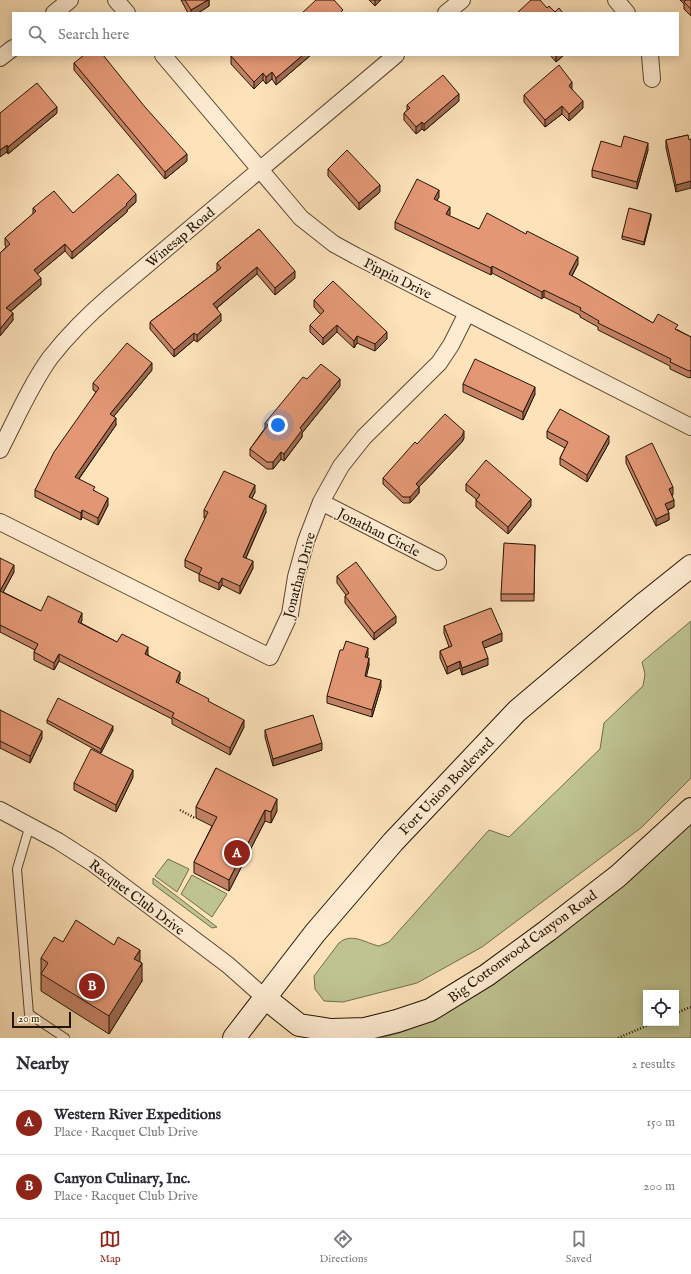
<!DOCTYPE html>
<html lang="en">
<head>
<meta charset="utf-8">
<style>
	:root { --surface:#fff; --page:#f2f2f3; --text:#2b2b33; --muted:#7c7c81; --line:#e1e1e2; --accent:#8f2418 }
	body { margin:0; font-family:"IM FELL English",serif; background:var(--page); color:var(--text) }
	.controls { position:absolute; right:12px; bottom:12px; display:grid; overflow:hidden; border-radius:0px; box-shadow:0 2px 10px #0003 }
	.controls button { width:36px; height:36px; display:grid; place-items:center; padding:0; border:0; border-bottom:1px solid var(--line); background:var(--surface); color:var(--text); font:20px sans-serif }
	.scale { position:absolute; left:12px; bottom:10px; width:59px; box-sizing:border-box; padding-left:4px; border:2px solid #241505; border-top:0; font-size:11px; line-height:14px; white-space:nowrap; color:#241505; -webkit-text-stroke:3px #feecd2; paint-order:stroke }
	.you { position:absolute; left:278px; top:425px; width:14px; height:14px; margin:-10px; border:3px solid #fff; border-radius:50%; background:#1a73e8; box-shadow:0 0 0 6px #1a73e833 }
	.badge { display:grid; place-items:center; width:26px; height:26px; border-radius:50%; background:var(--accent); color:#fff; font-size:13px; font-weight:700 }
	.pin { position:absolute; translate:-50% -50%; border:2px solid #fff; box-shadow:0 1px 4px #0006 }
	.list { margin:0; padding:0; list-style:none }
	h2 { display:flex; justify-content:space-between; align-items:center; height:52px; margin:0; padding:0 16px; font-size:17px }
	h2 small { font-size:13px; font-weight:400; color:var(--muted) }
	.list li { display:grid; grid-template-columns:26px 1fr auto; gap:12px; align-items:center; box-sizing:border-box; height:64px; padding:0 16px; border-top:1px solid var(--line) }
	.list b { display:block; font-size:15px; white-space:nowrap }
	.list p { margin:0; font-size:13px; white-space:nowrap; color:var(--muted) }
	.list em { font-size:13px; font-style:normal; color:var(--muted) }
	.icon { flex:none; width:22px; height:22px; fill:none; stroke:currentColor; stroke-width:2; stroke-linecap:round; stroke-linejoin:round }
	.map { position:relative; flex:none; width:691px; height:1038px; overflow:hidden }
	.search { position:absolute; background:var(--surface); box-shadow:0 2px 10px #0003; left:12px; right:12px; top:12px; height:44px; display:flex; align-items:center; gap:10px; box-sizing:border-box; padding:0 14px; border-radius:0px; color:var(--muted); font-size:15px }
	.sheet { height:180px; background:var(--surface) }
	nav { display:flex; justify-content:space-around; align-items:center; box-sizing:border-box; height:56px; border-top:1px solid var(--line); background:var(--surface); font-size:11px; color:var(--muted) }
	nav a { display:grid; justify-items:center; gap:2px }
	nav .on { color:var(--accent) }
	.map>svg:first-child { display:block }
	.green { fill:#bec391; stroke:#716c4b; fill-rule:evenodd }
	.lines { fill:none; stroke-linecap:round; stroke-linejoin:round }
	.lane-casing { stroke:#5a4832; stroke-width:10 }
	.street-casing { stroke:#5a4832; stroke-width:18 }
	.secondary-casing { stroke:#241505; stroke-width:24 }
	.path { stroke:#241505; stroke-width:2.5; stroke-dasharray:1 2; stroke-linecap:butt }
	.lane { stroke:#feecd2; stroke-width:8 }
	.street { stroke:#feecd2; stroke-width:16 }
	.secondary { stroke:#feecd2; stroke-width:22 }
	.wall { fill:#c38265; stroke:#241505 }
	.shaded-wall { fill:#9f6a52; stroke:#241505 }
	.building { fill:#e39775; stroke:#241505 }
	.labels { text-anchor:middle; stroke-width:3; stroke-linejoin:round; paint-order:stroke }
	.street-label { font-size:14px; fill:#241505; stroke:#feecd2 }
</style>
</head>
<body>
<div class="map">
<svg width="691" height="1038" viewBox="0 0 691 1038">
	<rect width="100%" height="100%" fill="#fde2ba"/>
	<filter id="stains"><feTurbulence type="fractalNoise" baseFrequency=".005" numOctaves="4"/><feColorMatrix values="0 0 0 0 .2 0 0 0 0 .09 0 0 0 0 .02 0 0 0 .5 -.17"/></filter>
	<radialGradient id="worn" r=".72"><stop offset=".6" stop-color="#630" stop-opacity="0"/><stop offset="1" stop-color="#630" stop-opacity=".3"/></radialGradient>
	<path class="green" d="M691,621v157l-49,49 -160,120 -65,36 -74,19 -19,-1 -9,-12 -1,-13 25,-33c13,-11 26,0 40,3l10,-4 100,-112 20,7 91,-88 4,-26 39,-37 2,-12 -3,-12z
		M691,821v217h-312c51,-10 95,-42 137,-71 62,-44 121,-92 175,-146zM646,993h30v30h-30z
		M168,859l21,10 -12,23 -22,-16z
		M192,875l35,19 -15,23 -31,-23z
		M153,878l64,49 -5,1 -59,-44z"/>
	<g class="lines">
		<g class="lane-casing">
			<path id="lane" d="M30,825l-13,44 12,145 36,24"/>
		</g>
		<g class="street-casing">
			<path id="street" d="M116,0l11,13
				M616,0l11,13
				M54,13l16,-13
				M446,13l16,-13
				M163,55l138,163 33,26 22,12 335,171
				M650,55l2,24
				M0,58l13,-10
				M0,450c16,-31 30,-64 50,-92 18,-23 38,-43 60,-62l286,-241
				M321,502l117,60
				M0,522l270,135 20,-43 6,-37 10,-36 15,-39 20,-36 23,-29 75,-74 12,-18 16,-32
				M0,810l58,31 36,23 134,101 36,32"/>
		</g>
		<g class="secondary-casing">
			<path id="secondary" d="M264,997l35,28 32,5 34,-1 32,-8 33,-11 57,-35 60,-44 71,-55 73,-67
				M234,1038l81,-105 78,-91 124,-131 129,-109 45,-36"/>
		</g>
		<path class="path" d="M180,810l15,8
			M676,1013l15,-6
			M618,1038l35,-15"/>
		<use href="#lane" class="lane"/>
		<use href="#street" class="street"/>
		<use href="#secondary" class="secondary"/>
	</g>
	<path class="wall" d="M181,0h28v6l-11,7h-10z
		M369,0h12l-6,6z
		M680,0h11v16l-7,-7v-5z
		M233,55h78l-35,30 -4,-6 -6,5 -3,-4 -9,9 -23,-25v-8z
		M550,55h14l-8,7z
		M74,63l113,98 -22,18 -91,-109z
		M572,89l11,19 -14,13 -7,-7 -17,13 -21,-25v-7z
		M459,101l-35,30 -2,-2 -6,5 -12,-14v-7l3,-2v-6z
		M0,113h57l-49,41 -1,-2z
		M688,135l-12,57 -10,-44v-8z
		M621,147l27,3 -11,39 -45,-12v-7z
		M328,169l52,23 -21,18 -31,-34z
		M439,197l-2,3 13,14 -1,2 30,13 99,35 -6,12 81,47 25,7 13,7v41l-1,-1 -1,1 -19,-9v-3l-72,-36v-3l-18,-10v-2l-36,-18 -2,2 -50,-26 -1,2 -96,-46v-7z
		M136,202l-9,8v2l-55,47 -7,-8 -28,23 4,11 -31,27 3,8 -13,16v-83l6,-6 -1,-2v-7l28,-24v-6l40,5z
		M651,217l-7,28 -22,-6v-3z
		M259,229l36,49 -20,17 -18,-21 -40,34 4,13 -24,21 -3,-2 -20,17 -24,-28v-7l67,-51v-8z
		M314,300l73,39 -12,12 -18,-8 -3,5 -17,-16 -14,13 -13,-13v-7l11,-10 -7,-8z
		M152,370l-38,46 2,9 -37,54 16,12 13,14 -10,20 -16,-8 -1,3 -46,-23v-7l61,-98 -3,-2v-7z
		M307,379l33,7 -38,47v4l-18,24 -3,-2 -8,10h-6l-17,-13v-7l15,-21v-5z
		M463,384l72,10 -12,26 -60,-28z
		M547,431l62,12 -22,39 -27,-17v-7l5,-10 -18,-10z
		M464,438l-2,4 -43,45v6l-9,10h-7l-20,-19v-6l34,-34z
		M626,456l47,39h-1l2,12 -6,3 1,10 -13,6 -30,-63z
		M466,484l65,22 -23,28 -32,-27v-8l-10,-8z
		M255,492l-3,6 14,14 -20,46 7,10 -13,26 -18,-9 -3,5 -20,-9v-7l-14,-7v-7l21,-42h-2v-8z
		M535,545l-1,56h-33v-7z
		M0,558l14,14 -11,20 38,19 41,9 -1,3 36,19 31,12v1l32,24 -2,4 31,19 35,25 -14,28 -58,-31v-5l-113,-58 -5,9 -20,-10v-8l1,-2 -35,-18z
		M337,576l59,47 -22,17 -29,-37v-7l1,-1 -9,-12z
		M444,626l58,15 -18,7 4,17 -26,10 -2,-7 -13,6 -7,-16v-7l9,-4 -5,-14z
		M368,655l-1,3 2,7 -3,11 15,11 -9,30 -45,-14v-7z
		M0,710l42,28 -12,25 -30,-15z
		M47,720l66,10 -12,23 -54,-30z
		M265,730l57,20 -49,16 -8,-29z
		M216,768l61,43 -6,12 -6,-2 -36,70 -35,-18v-11l18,-36 -16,-8v-11z
		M133,777l-17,35 -42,-22v-7z
		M63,942l77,20 2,19 -33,53 -68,-43v-33z"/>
	<path class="shaded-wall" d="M208,0h1v6l-11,7h-7v-3z
		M375,0h6l-6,6z
		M303,55h8l-35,30v-7z
		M556,55h8l-8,7z
		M272,72v7l-6,5v-7z
		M263,73v7l-9,9v-7z
		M572,82v7l-3,-3z
		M459,94v7l-35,30v-7z
		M583,101v7l-14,13v-7z
		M562,106v8l-17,13v-7z
		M57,107v6l-49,41v-7z
		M422,122v7l-6,5v-7z
		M648,143v7l-11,39v-7z
		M7,145v7l-7,5v-7z
		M187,154v7l-22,18v-7z
		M691,181v7l-15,4v-7z
		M380,185v7l-21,18v-7z
		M439,190v7l-5,9v-7z
		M136,194v8l-9,8v2l-55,47v-7z
		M450,207v7l-4,8v-8z
		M651,214v3l-7,28v-3z
		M65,244v7l-31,26v-7z
		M578,257v7l-9,17v-7z
		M492,266v7l-1,2v-7z
		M257,267v7l-44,37v-7z
		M295,271v7l-20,17v-7z
		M41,278v7l-35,30v-7z
		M544,290v7l-2,2v-7z
		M13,313v7l-13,16v-7z
		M221,314v7l-24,21v-7z
		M337,325v7l-14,13v-7z
		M387,332v7l-12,12v-7z
		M194,333v7l-20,17v-7z
		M357,336v7l-3,5v-7z
		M152,363v7l-42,51v-7z
		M340,379v7l-38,47v4l-18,24v-7l16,-26z
		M535,387v7l-12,26v-8z
		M116,418v7l-41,59v-7z
		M464,431v7l-2,4 -43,45v6l-9,10v-6l6,-13z
		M609,436v7l-22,39v-7z
		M281,452v7l-8,10v-7z
		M255,485v7l-6,12v-7z
		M673,487v8l-4,1v-7z
		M108,498v7l-10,20v-7z
		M531,499v7l-23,28v-7z
		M674,500v7l-9,4v-7z
		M266,505v7l-23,52v-7z
		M82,510v7l-1,3v-7z
		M669,513v7l-13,6v-7z
		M253,561v7l-13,26v-8z
		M14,565v7l-14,26v-7z
		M222,578v7l-3,5v-7z
		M82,613v7l-4,9v-7z
		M396,616v7l-22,17v-7z
		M502,633v8l-20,8v-7z
		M148,647v7l-3,7v-7z
		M368,648v7l-3,9v-7z
		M59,654v7l-5,9v-7z
		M369,658v7l-4,18v-7z
		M488,658v7l-26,10v-7z
		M460,661v7l-13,6v-7z
		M180,672v7l-4,10v-7z
		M381,680v7l-9,30v-7z
		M244,720v7l-14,28v-7z
		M113,726v4l-12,23v-4z
		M42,731v7l-12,25v-7z
		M322,743v7l-49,16v-7z
		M133,770v7l-17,35v-7z
		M277,799v12l-6,12v-11z
		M265,810v11l-36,70v-11z
		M140,950v17l2,-4v18l-33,53v-18l25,-57z"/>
	<path class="building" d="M185,0h23l-17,10z
		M316,0h18l9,10 -3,3h-38z
		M531,0h9l7,8 2,-2 6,6 4,-4 4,5h-46z
		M686,0h5v9l-7,-7z
		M84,55h19l42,52 42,47 -22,18 -91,-109z
		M233,55h70l-27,23 -4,-6 -6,5 -3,-4 -9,9 -23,-26z
		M559,65l13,17 -3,4 14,15 -14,13 -7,-8 -17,14 -21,-25z
		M443,75l16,19 -35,30 -2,-2 -6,5 -12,-14 6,-5 -3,-3z
		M37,83l20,24 -49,40 -1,-2 -7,5v-37z
		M688,135l1,5 2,-1v42l-15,4 -10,-45z
		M624,136l24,7 -11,39 -45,-12 9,-29 20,6z
		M347,150l33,35 -21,18 -31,-34z
		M118,174l18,20 -10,10 1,1 -55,47 -7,-8 -31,26 7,8 -35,30 7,5 -13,16v-76l10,-9 -5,-6 31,-27 -3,-3 21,-17 19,22z
		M417,179l22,11 -5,9 16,8 -4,7 33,15 8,-16 39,21 1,-3 51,26 -9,17 84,49 5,-9 20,11 -3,4 16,8v34l-1,-1 -1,1 -19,-9 1,-3 -73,-36 1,-2 -19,-11 1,-2 -37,-18 -2,2 -50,-26 -1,2 -96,-46z
		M629,208l22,6 -7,28 -22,-6z
		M259,229l36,42 -20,17 -18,-21 -44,37 8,10 -24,21 -3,-2 -20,17 -24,-28 71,-54 -4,-5z
		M333,281l54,51 -12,12 -18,-8 -3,5 -17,-16 -14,13 -13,-13 14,-14 -10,-11z
		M127,343l25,20 -42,51 6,4 -41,59 20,10 -2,3 15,8 -10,20 -16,-8 -1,3 -46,-23 19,-38 45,-64 -6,-5z
		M475,359l60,28 -12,25 -60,-28z
		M321,364l19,15 -40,49 2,2 -18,24 -3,-2 -8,10h-6l-17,-13 18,-24 -3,-2 38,-46 4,2z
		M560,409l49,27 -22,39 -27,-17 8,-16 -21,-11z
		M445,414l19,17 -2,5 -46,48 3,3 -9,10h-7l-20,-19 32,-36 2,2z
		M652,443l21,44 -4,2 5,11 -9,4 4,9 -13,6 -30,-63z
		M486,460l45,39 -23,28 -32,-27 4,-5 -14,-11z
		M224,471l31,14 -6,12 17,8 -23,52 10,4 -13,25 -18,-8 -3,5 -20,-9 3,-6 -17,-8 23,-48 -4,-2z
		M504,543l31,2 -1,49h-33z
		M0,558l14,7 -14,26 41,20 7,-15 34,17 -4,9 39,20 5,-8 26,13 -3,7 35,18 -4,10 33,17 -1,2 36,19 -14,28 -58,-31 2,-4 -115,-59 -5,9 -20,-11 4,-8 -38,-19z
		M356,562l40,54 -22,17 -29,-37 4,-3 -12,-17z
		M491,608l11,25 -20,9 6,16 -26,10 -2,-7 -13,6 -7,-16 12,-5 -8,-20z
		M346,641l22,7 -3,9 4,1 -4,18 16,4 -9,30 -45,-14 13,-46h3z
		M58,698l55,28 -12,23 -54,-29z
		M0,710l42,21 -12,25 -30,-15z
		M313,715l9,28 -49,16 -8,-29z
		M91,749l42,21 -17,35 -42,-22z
		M216,768l61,31 -6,13 -6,-2 -36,70 -35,-18 23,-45 -21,-10z
		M76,920l38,25 4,-8 22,13 -6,9 8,4 -33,53 -68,-42 7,-11 -7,-5 13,-21 9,5z"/>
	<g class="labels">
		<g class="street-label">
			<text transform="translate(180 237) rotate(-40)" y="5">Winesap Road</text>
			<text transform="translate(398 278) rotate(27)" y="5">Pippin Drive</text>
			<text transform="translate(379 532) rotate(27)" y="5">Jonathan Circle</text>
			<text transform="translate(299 575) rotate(-75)" y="5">Jonathan Drive</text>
			<text transform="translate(446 786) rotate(-46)" y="5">Fort Union Boulevard</text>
			<text transform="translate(137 897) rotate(37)" y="5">Racquet Club Drive</text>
			<text transform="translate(522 946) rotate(-36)" y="5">Big Cottonwood Canyon Road</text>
		</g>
	</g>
	<rect width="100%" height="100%" filter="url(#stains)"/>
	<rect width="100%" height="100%" fill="url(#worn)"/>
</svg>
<div class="controls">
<button><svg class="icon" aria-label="locate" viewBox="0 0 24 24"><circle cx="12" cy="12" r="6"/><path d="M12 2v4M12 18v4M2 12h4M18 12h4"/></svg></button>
</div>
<div class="scale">20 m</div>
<div class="you"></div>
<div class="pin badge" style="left:237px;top:853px">A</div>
<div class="pin badge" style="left:92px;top:986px">B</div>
<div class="search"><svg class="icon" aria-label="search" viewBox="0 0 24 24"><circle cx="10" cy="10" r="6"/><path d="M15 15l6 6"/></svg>Search here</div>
</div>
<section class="sheet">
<h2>Nearby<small>2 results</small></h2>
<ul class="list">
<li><span class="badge">A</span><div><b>Western River Expeditions</b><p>Place · Racquet Club Drive</p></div><em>150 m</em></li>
<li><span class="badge">B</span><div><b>Canyon Culinary, Inc.</b><p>Place · Racquet Club Drive</p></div><em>200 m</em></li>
</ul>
</section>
<nav>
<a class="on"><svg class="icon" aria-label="map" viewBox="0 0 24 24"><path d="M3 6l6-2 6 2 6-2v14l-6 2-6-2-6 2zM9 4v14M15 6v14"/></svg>Map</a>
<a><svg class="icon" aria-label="directions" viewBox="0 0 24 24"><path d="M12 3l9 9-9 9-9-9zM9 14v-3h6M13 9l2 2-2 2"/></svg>Directions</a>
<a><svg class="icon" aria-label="saved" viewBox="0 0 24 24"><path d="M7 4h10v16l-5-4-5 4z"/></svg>Saved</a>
</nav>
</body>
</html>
